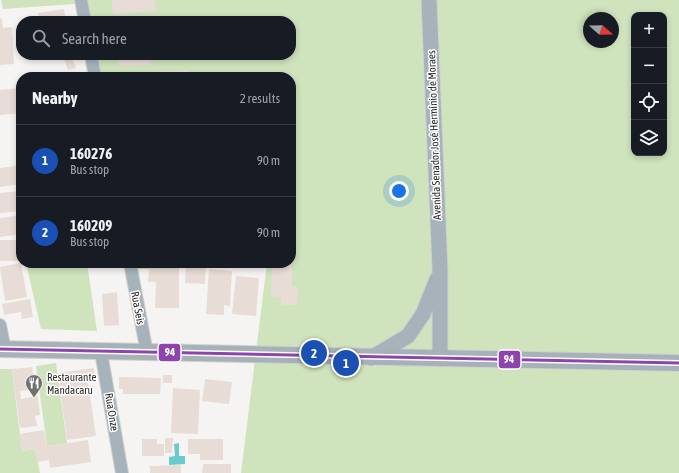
<!DOCTYPE html>
<html lang="en">
<head>
<meta charset="utf-8">
<style>
	:root { --surface:#171b24; --page:#242831; --text:#f1f3f6; --muted:#9ea1a6; --line:#363941; --accent:#b45309 }
	body { margin:0; font-family:"Asap Condensed",sans-serif; background:var(--page); color:var(--text) }
	.controls { position:absolute; right:12px; top:12px; display:grid; overflow:hidden; border-radius:8px; box-shadow:0 2px 6px #0003 }
	.controls button { width:36px; height:36px; display:grid; place-items:center; padding:0; border:0; border-bottom:1px solid var(--line); background:var(--surface); color:var(--text); font:20px sans-serif }
	.compass { position:absolute; left:583px; top:12px; width:36px; height:36px; border-radius:50%; background:var(--surface); box-shadow:0 2px 6px #0003; rotate:110deg }
	.you { position:absolute; left:399px; top:191px; width:14px; height:14px; margin:-10px; border:3px solid #fff; border-radius:50%; background:#1a73e8; box-shadow:0 0 0 6px #1a73e833 }
	.badge { display:grid; place-items:center; width:26px; height:26px; border-radius:50%; background:var(--accent); color:#fff; font-size:13px; font-weight:700 }
	.pin { position:absolute; translate:-50% -50%; border:2px solid #fff; box-shadow:0 1px 4px #0006 }
	.list { margin:0; padding:0; list-style:none }
	h2 { display:flex; justify-content:space-between; align-items:center; height:52px; margin:0; padding:0 16px; font-size:17px }
	h2 small { font-size:13px; font-weight:400; color:var(--muted) }
	.list li { display:grid; grid-template-columns:26px 1fr auto; gap:12px; align-items:center; box-sizing:border-box; height:72px; padding:0 16px; border-top:1px solid var(--line) }
	.list b { display:block; font-size:15px; white-space:nowrap }
	.list p { margin:0; font-size:13px; white-space:nowrap; color:var(--muted) }
	.list em { font-size:13px; font-style:normal; color:var(--muted) }
	.icon { flex:none; width:22px; height:22px; fill:none; stroke:currentColor; stroke-width:2; stroke-linecap:round; stroke-linejoin:round }
	.map { position:relative; flex:none; width:679px; height:473px; overflow:hidden }
	.search { position:absolute; background:var(--surface); box-shadow:0 2px 6px #0003; left:16px; top:16px; width:280px; height:44px; display:flex; align-items:center; gap:10px; box-sizing:border-box; padding:0 14px; border-radius:16px; color:var(--muted); font-size:15px }
	.panel { position:absolute; background:var(--surface); box-shadow:0 2px 6px #0003; left:16px; top:72px; width:280px; height:196px; border-radius:16px }
	.map>svg:first-child { display:block }
	.green { fill:#cfe3bd; fill-rule:evenodd }
	.water { fill:#6acbcc }
	.building { fill:#e8dcd7 }
	.lines { fill:none; stroke-linecap:round; stroke-linejoin:round }
	.minor-casing { stroke:#d1d0cf; stroke-width:14 }
	.tertiary-casing { stroke:#d1d0cf; stroke-width:17 }
	.secondary-casing { stroke:#d1d0cf; stroke-width:18 }
	.minor { stroke:#a6b3bb; stroke-width:12 }
	.tertiary { stroke:#a6b3bb; stroke-width:15 }
	.secondary { stroke:#a5b2b8; stroke-width:16 }
	.bus-1-casing { stroke:#fff; stroke-width:6 }
	.bus-1 { stroke:#8e44ad; stroke-width:3 }
	.labels { text-anchor:middle; stroke-width:3; stroke-linejoin:round; paint-order:stroke }
	.street-label { font-size:11px; fill:#2c2a29; stroke:#fff }
	.poi-label { font-size:11px; fill:#2c2a29; stroke:#fff; text-anchor:start }
	.line-badge { stroke:#fff; stroke-width:1.5 }
	.badge-label { font-size:11px; text-anchor:middle; font-weight:bold; fill:#fff }
</style>
</head>
<body>
<div class="map">
<svg width="679" height="473" viewBox="0 0 679 473">
	<rect width="100%" height="100%" fill="#f6f4f2"/>
	<path class="green" d="M1,0h73l1,4 -72,5z
		M87,0h592v473h-438l26,-210h24v-186h-190l-4,-22h194v-34h-200zM634,15h30v138h-30zM589,18h24v24h-24z
		M26,263h61l10,68 -56,-2z
		M137,263h42v6h-41z
		M56,363l11,80 -20,3 -11,-80z
		M0,369h12l10,82 13,-2 5,24h-40z"/>
	<path class="water" d="M179,443v13h6v8l-16,1v-8l6,-1 -1,-12z"/>
	<path class="building" d="M112,0h43l1,11 -43,3z
		M64,9l2,12h-27l-1,-8z
		M2,18l1,10 9,-1 2,37 -14,1v-46z
		M119,55h32v10l-32,1z
		M72,57l4,11 -8,2 -4,-11z
		M187,70l1,7h-38v-5z
		M21,88v25l-21,2v-25z
		M21,165v19l-21,3v-19z
		M21,191v20l-21,2v-20z
		M21,215v19l-21,3v-19z
		M0,240h21v21h-21z
		M291,260h1v26l6,1 -1,18h-16v-7l-10,-1 1,-34h19z
		M21,263l6,34 -22,4 -5,-34z
		M240,263h26l-1,5 -25,-2z
		M186,265l20,1 -1,18 -20,-1z
		M149,269h30v39h-24l1,-26h-8z
		M209,269l23,2 -2,35 -6,-1v10l-18,-1z
		M236,276l23,2 -3,38 -24,-2z
		M117,292l2,33 -15,1 -2,-32z
		M30,299l3,18 -11,2 -1,-7 -17,3 -2,-11z
		M32,367l3,22 -15,2 1,8 17,-3 2,19 -5,1 2,10 -17,2 -8,-59z
		M94,368l1,13 -7,1 8,54 -29,4 -9,-67z
		M163,375h9v8h-9z
		M119,377l42,1 -1,16h-37v-5h-4z
		M205,379l27,3 -3,22 -27,-3z
		M173,388l27,2 -2,44 -27,-1z
		M44,430l3,16 41,-6 3,22 -41,6 -1,-8 -12,2 -2,-13 -13,2 -3,-17z
		M165,438h8l-1,15h-7z
		M142,439h15v5h7v12h-22z
		M188,439h35v21h-23v-6h-12z
		M203,464h28v9h-29z
		M181,465v8h-31v-7z"/>
	<g class="lines">
		<g class="minor-casing">
			<path id="minor" d="M81,0l4,21
				M91,55l4,22
				M130,263l17,90
				M0,325l5,25
				M101,352l21,121"/>
		</g>
		<g class="tertiary-casing">
			<path id="tertiary" d="M429,0l11,270v89
				M371,358l37,-22 15,-22 14,-35"/>
		</g>
		<g class="secondary-casing">
			<path id="secondary" d="M0,349l679,14"/>
		</g>
		<use href="#minor" class="minor"/>
		<use href="#tertiary" class="tertiary"/>
		<use href="#secondary" class="secondary"/>
		<g class="bus-1-casing">
			<path id="bus-1" d="M0,349l679,14"/>
		</g>
		<use href="#bus-1" class="bus-1"/>
	</g>
	<defs>
		<g id="restaurant-pin" transform="scale(0.9)"><path d="M0 17L-7.5 6A9.5 9.5 0 1 1 7.5 6Z" fill="#73716f" stroke="#fff"/><path d="M-5-6h1v4h1v-4h1v4h1v-4h1v5L-1.5 .5V6h-2V.5L-5-1ZM5-6V6H3V1.5H1.5Q1.5-4 5-6Z" fill="#fff"/></g>
	</defs>
	<g fill-rule="evenodd">
		<use href="#restaurant-pin" x="34" y="383"/>
	</g>
	<g class="labels">
		<g class="street-label">
			<text transform="translate(434 135) rotate(-92)" y="4">Avenida Senador José Hermínio de Moraes</text>
			<text transform="translate(138 308) rotate(79)" y="4">Rua Seis</text>
			<text transform="translate(112 412) rotate(81)" y="4">Rua Onze</text>
		</g>
		<g class="poi-label">
			<text x="47" y="381">Restaurante<tspan x="47" dy="13">Mandacaru</tspan></text>
		</g>
	</g>
	<g class="line-badge">
		<rect x="158" y="343" width="23" height="19" rx="4" fill="#8e44ad"/>
		<rect x="498" y="350" width="23" height="19" rx="4" fill="#8e44ad"/>
	</g>
	<g class="badge-label">
		<text x="170" y="356">94</text>
		<text x="509" y="363">94</text>
	</g>
</svg>
<div class="controls">
<button>+</button>
<button>−</button>
<button><svg class="icon" aria-label="locate" viewBox="0 0 24 24"><circle cx="12" cy="12" r="6"/><path d="M12 2v4M12 18v4M2 12h4M18 12h4"/></svg></button>
<button><svg class="icon" aria-label="layers" viewBox="0 0 24 24"><path d="M12 4l9 5-9 5-9-5zM3 14l9 5 9-5"/></svg></button>
</div>
<svg class="compass" viewBox="-18 -18 36 36"><path d="M0-13l5 13h-10z" fill="#e53935"/><path d="M0 13l5-13h-10z" fill="#9ea1a6"/></svg>
<div class="you"></div>
<div class="pin badge" style="left:346px;top:363px;background:#1a4fb4">1</div>
<div class="pin badge" style="left:314px;top:353px;background:#1a4fb4">2</div>
<div class="search"><svg class="icon" aria-label="search" viewBox="0 0 24 24"><circle cx="10" cy="10" r="6"/><path d="M15 15l6 6"/></svg>Search here</div>
<section class="panel">
<h2>Nearby<small>2 results</small></h2>
<ul class="list">
<li><span class="badge" style="background:#1a4fb4">1</span><div><b>160276</b><p>Bus stop</p></div><em>90 m</em></li>
<li><span class="badge" style="background:#1a4fb4">2</span><div><b>160209</b><p>Bus stop</p></div><em>90 m</em></li>
</ul>
</section>
</div>
</body>
</html>
